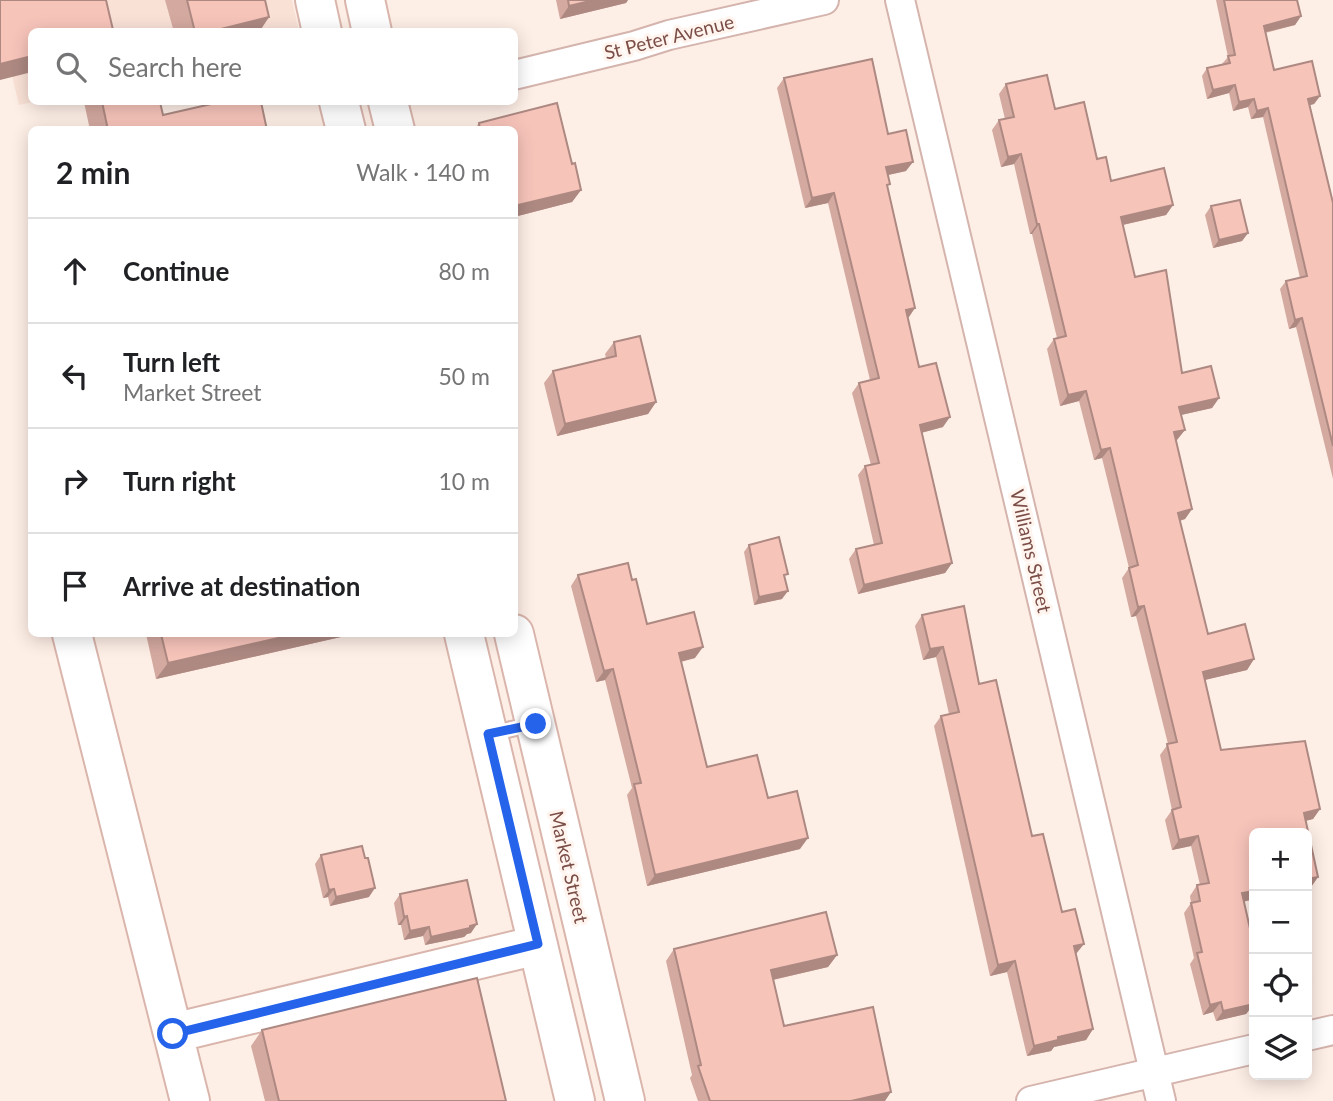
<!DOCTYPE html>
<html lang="en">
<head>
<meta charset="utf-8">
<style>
	:root { --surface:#fff; --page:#f6f6f6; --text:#202124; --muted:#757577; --line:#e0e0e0 }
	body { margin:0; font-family:Lato,sans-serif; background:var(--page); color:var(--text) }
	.controls { position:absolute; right:21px; bottom:21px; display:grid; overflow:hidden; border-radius:10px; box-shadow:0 4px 18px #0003 }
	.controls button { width:63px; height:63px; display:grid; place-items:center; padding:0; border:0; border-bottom:2px solid var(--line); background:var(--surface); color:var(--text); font:35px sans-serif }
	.stop { position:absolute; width:21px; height:21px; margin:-16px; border:5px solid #2563eb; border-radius:50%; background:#fff }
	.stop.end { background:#2563eb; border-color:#fff; box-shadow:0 2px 7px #0008 }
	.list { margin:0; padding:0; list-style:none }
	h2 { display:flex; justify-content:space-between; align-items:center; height:91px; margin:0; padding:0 28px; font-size:30px }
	h2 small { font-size:23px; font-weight:400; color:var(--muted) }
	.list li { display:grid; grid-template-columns:46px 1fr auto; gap:21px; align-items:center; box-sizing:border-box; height:105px; padding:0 28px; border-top:2px solid var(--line) }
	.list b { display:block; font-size:26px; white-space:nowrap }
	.list p { margin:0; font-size:23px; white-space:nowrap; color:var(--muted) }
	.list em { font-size:23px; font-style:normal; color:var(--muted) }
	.icon { flex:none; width:38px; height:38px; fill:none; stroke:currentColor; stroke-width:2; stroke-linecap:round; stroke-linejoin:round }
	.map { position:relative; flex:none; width:1333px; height:1101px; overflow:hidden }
	.search { position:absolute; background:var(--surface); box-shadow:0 4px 18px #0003; left:28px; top:28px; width:490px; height:77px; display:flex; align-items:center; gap:18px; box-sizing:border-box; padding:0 24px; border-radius:10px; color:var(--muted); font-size:26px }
	.panel { position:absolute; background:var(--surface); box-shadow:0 4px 18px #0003; left:28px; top:126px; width:490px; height:511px; border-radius:10px }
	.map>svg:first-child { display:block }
	.residential { fill:#f9e1d6 }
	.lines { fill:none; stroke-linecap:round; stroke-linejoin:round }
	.lane-casing { stroke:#d4b4ad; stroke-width:18 }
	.street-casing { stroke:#d4b4ad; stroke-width:32 }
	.secondary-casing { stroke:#dab5ac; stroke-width:42 }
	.lane { stroke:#fff; stroke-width:14 }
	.street { stroke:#fff; stroke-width:28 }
	.secondary { stroke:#fff; stroke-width:38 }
	.wall { fill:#d4a9a0 }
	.shaded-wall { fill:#ad8982 }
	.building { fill:#f7c4ba; stroke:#ad8982; stroke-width:2 }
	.route { stroke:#2563eb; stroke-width:9 }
	.labels { text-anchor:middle; stroke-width:6; stroke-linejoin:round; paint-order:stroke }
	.street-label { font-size:19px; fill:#7b4d47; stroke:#fff4ee }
</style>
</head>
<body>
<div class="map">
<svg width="1333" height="1101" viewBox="0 0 1333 1101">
	<rect width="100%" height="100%" fill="#feefe6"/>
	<path class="residential" d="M0,0h292l7,31 -267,1 1,70 -14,3 -19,-80z"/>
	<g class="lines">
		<g class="lane-casing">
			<path id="lane" d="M489,734l45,-10"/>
		</g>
		<g class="street-casing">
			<path id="street" d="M900,0l261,1101
				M514,75l120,-29 35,-11 155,-35
				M1307,1036l26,-6
				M1031,1101l223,-52"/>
		</g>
		<g class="secondary-casing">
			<path id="secondary" d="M315,0l7,32
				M365,0l7,32
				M339,102l7,28
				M388,102l7,28
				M72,634l118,467
				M464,634l111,467
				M514,634l111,467
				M173,1033l365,-88"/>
		</g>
		<use href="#lane" class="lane"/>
		<use href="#street" class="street"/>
		<use href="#secondary" class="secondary"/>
	</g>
	<path class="wall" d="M165,0h100l4,17 -10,15h-85z
		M556,0h72l-2,3 -66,16z
		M1216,0h81l4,16 -6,9 -30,8 9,37 46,26 -6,8 -4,1 23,98v276l-37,-152 -7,2 -9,-40 6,-8 14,-3 -37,-161 -12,2 -3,-12 -15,4 -4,-18 -22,6 -5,-23 5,-8 15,-4 6,-7z
		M1047,75l8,34 29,-7 13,57 9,-2 5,24 53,-13 9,37 -7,10 -43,10 12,52 31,-7 16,103 29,-7 8,32 -7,10 -31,7 4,15 -9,10 16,69 -7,10 -5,2 28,113 37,-10 9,35 -7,11 -42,10 16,70 84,-9 15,68 -7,10 -8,2 13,56 -7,10 -4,1v-55h-53v66l-11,3 10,40h1v62l-8,10 -30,7 -3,-9 -10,3 -13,-51 4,-6 -10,-45 7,-10 -1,-7 7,-11h3l-9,-39 -19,4 -7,-30 7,-10 -12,-55 8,-11 -32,-128 -5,1 -9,-39 7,-10 -27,-110 -8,2 -15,-59 -19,5 -13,-57 7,-10 3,-1 -25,-104h-2l-16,-70 -13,3 -9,-37 7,-10 6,-1 -6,-25 7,-10z
		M784,78l104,56 18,37 -18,4 -1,12 22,130 -2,1 12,49 24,60 -22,6 31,130 -7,10 -87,21 -9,-35 7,-10 18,-4 -16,-70 7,-9 6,-1 -19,-72 7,-10 11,-3 -42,-177 -23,5 -28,-120z
		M84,102h76l3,13 104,15h-177z
		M557,103l15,61 3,-1 6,27 -9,12 -58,15v-87h-40l5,-7z
		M1211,206l37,27 -6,8 -29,7 -8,-33z
		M614,342l42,60 -8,12 -91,22 -13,-53 9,-12 53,-13 -1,-4z
		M749,545l36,33 -3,21 -28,6 -10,-53z
		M578,575l54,5 15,44 48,34 -14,4 26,105 61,31 32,51 -153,37 -20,-91 5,-7 -27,-108 -9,2 -25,-96z
		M922,615l57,69 53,152 30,76 14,42 17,75 -7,11 -32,7 -3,4 -24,5 -20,-84 -17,4 -56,-250 7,-10 8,-2 -13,-57 -13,3 -8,-34z
		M146,634h208l-198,45z
		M321,855l48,42 -39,9 -2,-9 -5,1 -8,-34z
		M400,894l71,39 -4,1 -3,3 -39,8 -2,-9 -19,4 -3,-15h-3l-4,-22z
		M674,949l163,6 -9,12 -55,13 11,46 101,75h-187l-8,-23 2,-3 -26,-114z
		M262,1030l244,71h-241l-14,-55z"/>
	<path class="shaded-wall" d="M594,0h34l-2,3 -66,16 9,-13z
		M1301,16l-6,9 -37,9 6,-8z
		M269,17l-10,15h-50z
		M32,56v16l-32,8v-16z
		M1235,85l-6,8 -22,6 6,-9z
		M1320,96l-6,8 -11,3 5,-8z
		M1254,99l-6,8 -15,4 6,-9z
		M1268,108l-5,9 -12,2 6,-8z
		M1021,154l-7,10 -13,3 7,-10z
		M913,162l-7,9 -27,6 7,-10z
		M581,190l-9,12 -58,15v-11z
		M834,193l-6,10 -23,5 7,-10z
		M1173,205l-7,10 -53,12 8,-10z
		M1037,224h2l-7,10h-2z
		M1248,233l-6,8 -29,7 6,-8z
		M915,308l-6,9 -10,3 7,-10z
		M1302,318l-6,9 -7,2 6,-9z
		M1086,391l-7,10 -19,5 8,-11z
		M1219,398l-7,10 -40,9 7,-10z
		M656,402l-8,12 -91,22 8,-12z
		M950,417l-7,10 -30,8 7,-10z
		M1185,430l-8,10 -10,2 7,-10z
		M1110,448l-8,10 -8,2 7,-10z
		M1192,509l-7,10 -14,4 7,-10z
		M952,563l-7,10 -87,21 6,-9z
		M788,591l-6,8 -28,6 5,-8z
		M1144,606l-8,10 -5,1 7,-10z
		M296,634h58l-198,45 12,-16z
		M703,647l-8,11 -24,6 8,-11z
		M943,647l-7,10 -13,3 7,-11z
		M1254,659l-7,11 -51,12 7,-10z
		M613,669l-8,11 -9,2 8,-11z
		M1320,809l-7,10 -16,4 7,-10z
		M1198,836l-7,10 -19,4 7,-10z
		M808,838l-8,11 -153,37 8,-11z
		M1318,877l-7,10 -4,1v-9z
		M375,888l-6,9 -39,9 6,-9z
		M334,889l-6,8 -5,1 6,-8z
		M1254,891v8l-20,5 8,-11z
		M407,916l-6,9h-3l6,-8z
		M477,924l-6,9 -4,1 -3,3 -39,8 6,-8z
		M429,927l-6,9 -19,4 6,-9z
		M1084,944l-8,10 -2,-8z
		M837,955l-9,12 -65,15 8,-12z
		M1015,961l-8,11 -17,4 8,-11z
		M1254,995v9l-8,10 -30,7 7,-10z
		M1221,1002l-8,10 -10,3 7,-10z
		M1093,1029l-7,11 -32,7 -3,4 -24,5 7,-10 24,-9z
		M891,1092l-6,9h-34z"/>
	<path class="building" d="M0,0h106l7,30 -5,2h-76v24l-32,8z
		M187,0h78l4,17 -60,15h-14z
		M568,0h26l-25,6z
		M1224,0h73l4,16 -37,10 10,44 38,-9 8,35 -12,3 25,104v243l-31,-128 -7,2 -9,-39 21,-5 -39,-168 -11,3 -3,-12 -15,3 -4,-17 -22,5 -6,-22 23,-5 -2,-7 7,-1z
		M872,59l16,75 18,-4 7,32 -27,5 4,17 -3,1 28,123 -9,2 13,57 17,-4 14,54 -30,8 32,138 -88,22 -8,-36 26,-6 -17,-77 14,-3 -20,-80 20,-5 -45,-185 -22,5 -28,-120z
		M1047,75l8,34 29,-7 13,57 9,-2 5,24 53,-13 9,37 -52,12 14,60 31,-7 16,103 29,-7 8,32 -40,9 6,23 -11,2 18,77 -14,4 30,121 37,-10 9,35 -51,13 18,78 84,-9 15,68 -16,4 14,64 -11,2v-46h-53v58l-12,2 11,49h1v53l-2,1 2,8 -31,7 -2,-9 -11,3 -13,-52 5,-1 -11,-49 9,-2 -3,-16 12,-2 -11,-47 -19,4 -7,-30 9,-3 -14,-63 10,-2 -33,-136 -6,1 -9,-39 9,-3 -28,-117 -9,2 -15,-59 -18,4 -14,-56 12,-3 -27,-112h-2l-16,-70 -13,3 -9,-37 15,-3 -8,-33z
		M102,102h58l3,13 57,-13h41l6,28h-159z
		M557,103l15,61 3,-1 6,27 -67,16v-76h-34l-1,-7z
		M1240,200l8,33 -29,7 -8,-34z
		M640,336l16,66 -91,22 -12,-53 63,-15 -2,-14z
		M779,537l9,37 -4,1 4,16 -29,6 -10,-52z
		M628,563l4,17 4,-1 11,45 47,-12 9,35 -24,6 28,114 50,-12 11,43 29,-7 11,47 -153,37 -21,-91 7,-1 -28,-114 -9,2 -26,-96z
		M964,606l15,78 17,-4 36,156 11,-2 19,78 13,-3 9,35 -10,2 19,83 -35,8v3l-24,6 -19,-85 -17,4 -57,-249 18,-4 -16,-65 -13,2 -8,-34z
		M161,634h135l-128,29z
		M362,846l3,12h3l7,30 -39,9 -2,-8 -5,1 -8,-35z
		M467,880l10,44 -7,2v2l-39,9 -2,-10 -19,4 -3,-15 -3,1 -4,-23z
		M826,912l11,43 -66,15 13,56 89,-19 18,85 -40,9h-141l-12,-35 3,-1 -27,-116z
		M1307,964l4,17 -4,1z
		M477,978l29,123h-227l-17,-71z"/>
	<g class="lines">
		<path class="route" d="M173,1034l365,-90 -50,-210 48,-10"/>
	</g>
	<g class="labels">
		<g class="street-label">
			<text transform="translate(669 37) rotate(-14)" y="7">St Peter Avenue</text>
			<text transform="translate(1031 551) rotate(77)" y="7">Williams Street</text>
			<text transform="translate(569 867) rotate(77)" y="7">Market Street</text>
		</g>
	</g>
</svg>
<div class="controls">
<button>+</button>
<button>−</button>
<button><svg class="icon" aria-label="locate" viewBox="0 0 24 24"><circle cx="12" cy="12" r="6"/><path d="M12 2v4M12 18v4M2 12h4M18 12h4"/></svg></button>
<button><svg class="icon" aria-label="layers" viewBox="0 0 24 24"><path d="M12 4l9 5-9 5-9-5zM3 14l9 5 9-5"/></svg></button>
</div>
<div class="stop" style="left:173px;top:1034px"></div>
<div class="stop end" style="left:536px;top:724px"></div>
<div class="search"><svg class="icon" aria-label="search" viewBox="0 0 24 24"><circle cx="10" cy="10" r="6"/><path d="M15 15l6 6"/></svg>Search here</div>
<section class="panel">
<h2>2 min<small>Walk · 140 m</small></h2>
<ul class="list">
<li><svg class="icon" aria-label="ahead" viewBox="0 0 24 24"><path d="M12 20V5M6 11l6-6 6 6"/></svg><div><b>Continue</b></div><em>80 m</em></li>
<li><svg class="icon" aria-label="left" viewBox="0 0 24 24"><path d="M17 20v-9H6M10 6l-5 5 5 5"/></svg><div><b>Turn left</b><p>Market Street</p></div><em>50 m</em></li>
<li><svg class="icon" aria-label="right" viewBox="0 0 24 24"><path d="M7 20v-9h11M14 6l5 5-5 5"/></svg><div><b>Turn right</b></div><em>10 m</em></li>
<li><svg class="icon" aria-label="arrive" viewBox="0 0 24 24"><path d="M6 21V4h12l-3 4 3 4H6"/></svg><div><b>Arrive at destination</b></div></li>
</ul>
</section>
</div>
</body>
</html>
